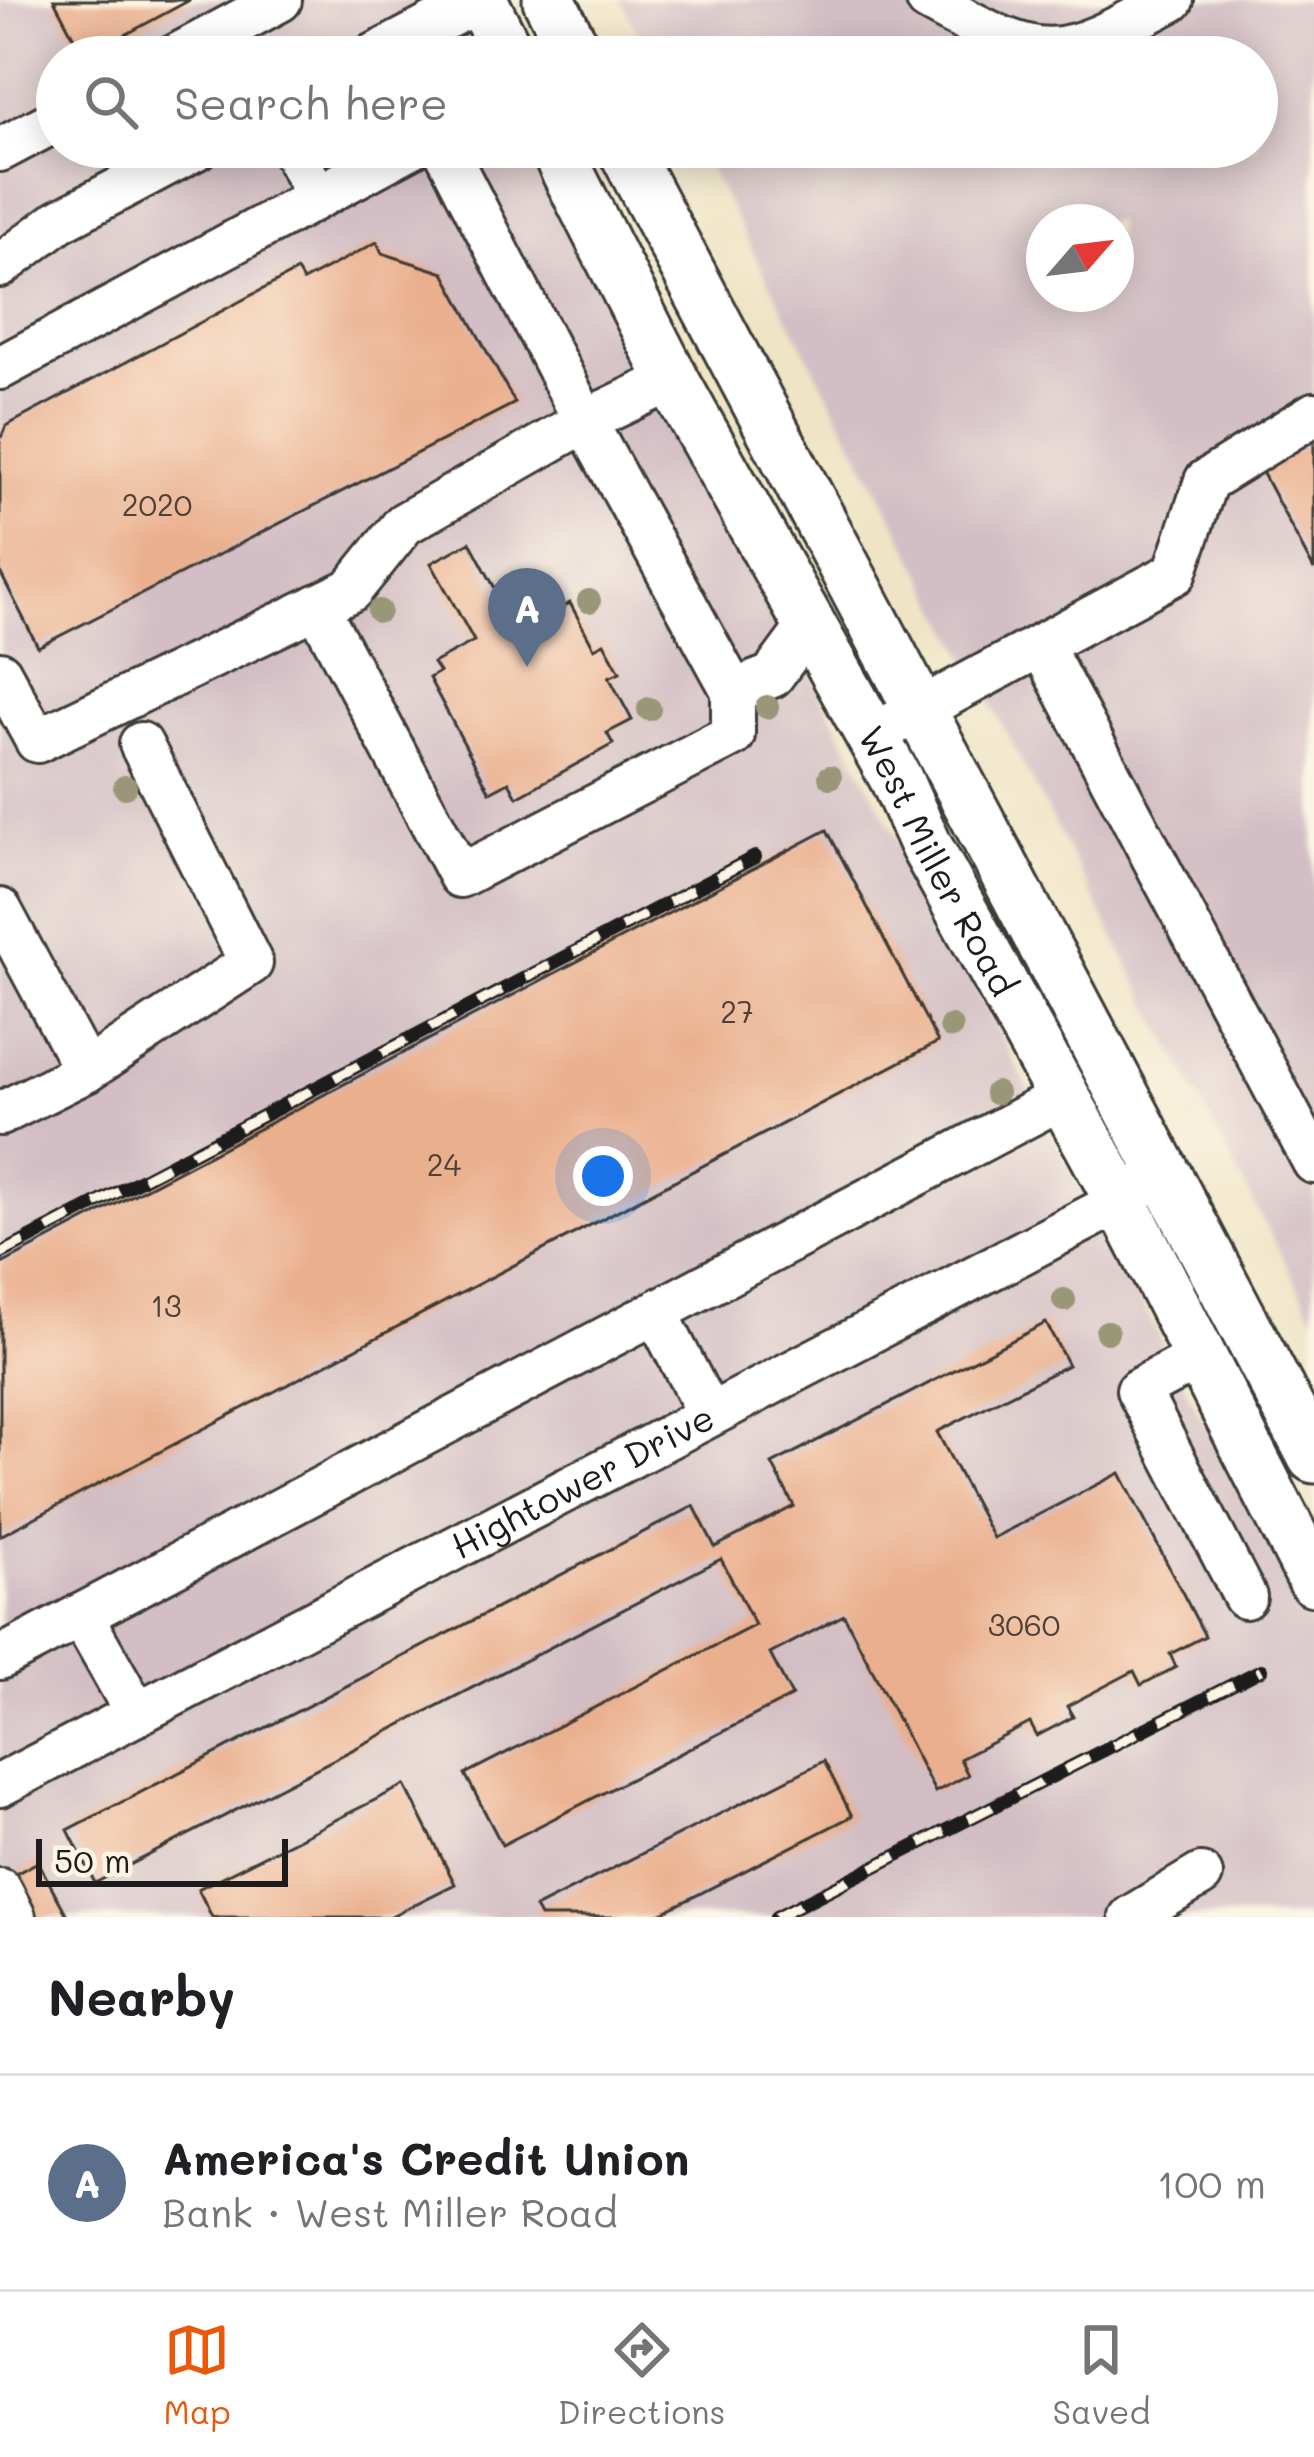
<!DOCTYPE html>
<html lang="en">
<head>
<meta charset="utf-8">
<style>
	:root { --surface:#fff; --page:#f2f2f2; --text:#202124; --muted:#757577; --line:#e0e0e0; --accent:#ea580c }
	body { margin:0; font-family:Mali,sans-serif; background:var(--page); color:var(--text) }
	.compass { position:absolute; left:1026px; top:204px; width:108px; height:108px; border-radius:50%; background:var(--surface); box-shadow:0 6px 30px #0003; rotate:62deg }
	.scale { position:absolute; left:36px; bottom:30px; width:252px; box-sizing:border-box; padding-left:12px; border:6px solid #1c1c1c; border-top:0; font-size:33px; line-height:42px; white-space:nowrap; color:#1c1c1c; -webkit-text-stroke:9px #fcf5e5; paint-order:stroke }
	.you { position:absolute; left:603px; top:1176px; width:42px; height:42px; margin:-30px; border:9px solid #fff; border-radius:50%; background:#1a73e8; box-shadow:0 0 0 18px #1a73e833 }
	.badge { display:grid; place-items:center; width:78px; height:78px; border-radius:50%; background:var(--accent); color:#fff; font-size:39px; font-weight:700 }
	.pin { position:absolute; translate:-50% -99px; filter:drop-shadow(0 3px 6px #0008) }
	.pin::after { content:''; position:absolute; top:63px; width:42px; height:36px; background:inherit; clip-path:polygon(0 0,100% 0,50% 100%) }
	.list { margin:0; padding:0; list-style:none }
	h2 { display:flex; justify-content:space-between; align-items:center; height:156px; margin:0; padding:0 48px; font-size:51px }
	h2 small { font-size:39px; font-weight:400; color:var(--muted) }
	.list li { display:grid; grid-template-columns:78px 1fr auto; gap:36px; align-items:center; box-sizing:border-box; height:216px; padding:0 48px; border-top:3px solid var(--line) }
	.list b { display:block; font-size:45px; white-space:nowrap }
	.list p { margin:0; font-size:39px; white-space:nowrap; color:var(--muted) }
	.list em { font-size:39px; font-style:normal; color:var(--muted) }
	.icon { flex:none; width:66px; height:66px; fill:none; stroke:currentColor; stroke-width:2; stroke-linecap:round; stroke-linejoin:round }
	.map { position:relative; flex:none; width:1314px; height:1917px; overflow:hidden }
	.search { position:absolute; background:var(--surface); box-shadow:0 6px 30px #0003; left:36px; right:36px; top:36px; height:132px; display:flex; align-items:center; gap:30px; box-sizing:border-box; padding:0 42px; border-radius:66px; color:var(--muted); font-size:45px }
	.sheet { height:372px; background:var(--surface) }
	nav { display:flex; justify-content:space-around; align-items:center; box-sizing:border-box; height:168px; border-top:3px solid var(--line); background:var(--surface); font-size:33px; color:var(--muted) }
	nav a { display:grid; justify-items:center; gap:6px }
	nav .on { color:var(--accent) }
	.map>svg:first-child { display:block }
	.industrial { fill:#d2bec4; fill-rule:evenodd }
	.building { fill:#eaaf8d }
	.lines { fill:none; stroke-linecap:round; stroke-linejoin:round }
	.minor-casing { stroke:#3c3a36; stroke-width:48 }
	.major-casing { stroke:#3c3a36; stroke-width:57 }
	.minor { stroke:#fff; stroke-width:42 }
	.major { stroke:#fff; stroke-width:51 }
	.rail-casing { stroke:#1c1c1c; stroke-width:14 }
	.rail { stroke:#fcf5e5; stroke-width:9; stroke-dasharray:27; stroke-linecap:butt }
	.tree { fill:#999777 }
	.labels { text-anchor:middle; stroke-width:9; stroke-linejoin:round; paint-order:stroke }
	.number-label { font-size:30px; fill:#504138 }
	.street-label { font-size:36px; fill:#1c1c1c; stroke:#fcf5e5 }
</style>
</head>
<body>
<div class="map">
<svg width="1314" height="1917" viewBox="0 0 1314 1917">
	<rect width="100%" height="100%" fill="#fcf5e5"/>
	<filter id="ink" filterUnits="userSpaceOnUse"><feTurbulence type="fractalNoise" baseFrequency=".00833" numOctaves="2"/><feDisplacementMap in="SourceGraphic" scale="24" xChannelSelector="R" yChannelSelector="G"/><feConvolveMatrix kernelMatrix="1 2 1 2 8 2 1 2 1" color-interpolation-filters="sRGB"/></filter>
	<filter id="wash" filterUnits="userSpaceOnUse"><feTurbulence type="fractalNoise" baseFrequency=".004" numOctaves="4" result="noise"/><feDisplacementMap in="SourceGraphic" scale="48" xChannelSelector="R" yChannelSelector="G"/><feGaussianBlur stdDeviation="2.7" result="paint"/><feColorMatrix in="noise" values="0 0 0 0 0 0 0 0 0 0 0 0 0 0 0 0 0 1.4 0 .05"/><feComposite in="paint" operator="in"/></filter>
	<g filter="url(#wash)">
		<rect width="100%" height="100%" fill="#efe5c6"/>
		<path class="industrial" d="M0,0h455l30,57h-428v90h476l781,1484v286h-1314z
			M621,0h693v1317l-616,-1170h559v-90h-606zM1044,222h72v72h-72z"/>
		<g id="blocks">
			<path class="building" d="M54,0h136l-106,57z
				M377,242l5,11 62,20 71,130 -477,244 -38,-75v-132l6,-14 291,-155 6,10z
				M1314,441v129l-53,-100z
				M470,542l41,76 28,-16 8,14 23,-13 24,45 10,-5 16,29 -11,5 23,43 -25,13 6,11 -96,53 -8,-15 -19,10 -61,-114 10,-6 -6,-9 41,-22 -43,-78z
				M827,830l111,212 -938,494v-271z
				M1046,1323l22,42 -131,67 56,106 127,-65 85,163 -35,18 6,13 -35,18 -7,-14 -67,35 6,11 -36,19 -7,-13 -70,36 8,16 -33,17 -91,-177 -74,39 22,42 -290,149 -37,-71 290,-149 -34,-66 -626,324 -27,-53 626,-324 21,41 79,-41 -22,-42z
				M824,1761l28,55 -198,101h-114l-5,-9z
				M405,1785l50,99 -66,33h-177l-14,-28z
				M38,1862l30,55h-40l-20,-39z"/>
		</g>
	</g>
	<g filter="url(#ink)">
		<use href="#blocks" fill-opacity="0" stroke="#3c3a36" stroke-width="3"/>
		<g class="lines">
			<g class="minor-casing">
				<g id="minor">
					<path d="M928,0c120,66 123,64 244,0"/>
					<path d="M174,57l106,-57"/>
					<path d="M371,57l109,-57"/>
					<path d="M291,147l26,49"/>
					<path d="M0,150l57,-30"/>
					<path d="M0,266l59,-45 140,-74"/>
					<path d="M0,368l411,-221"/>
					<path d="M317,606l143,270 273,-141v-44l-148,-270 -141,-274"/>
					<path d="M1041,645l273,517"/>
					<path d="M0,673l37,68 314,-151 53,-66 181,-103 88,-42"/>
					<path d="M733,691l39,-15 37,-50"/>
					<path d="M871,736l304,-163 31,-92 108,-67"/>
					<path d="M0,910l86,161"/>
					<path d="M0,1114l86,-43 165,-108 -110,-219"/>
					<path d="M656,1312l53,103"/>
					<path d="M1200,1357l-62,33 107,207"/>
					<path d="M81,1615l56,99"/>
					<path d="M0,1658l1063,-561"/>
					<path id="s1" d="M0,1785l1121,-584 25,-19"/>
					<path d="M0,1890l14,27"/>
					<path d="M1131,1917l70,-42"/>
				</g>
			</g>
			<g class="major-casing">
				<g id="major">
					<path d="M481,0l29,57"/>
					<path d="M549,0l29,57"/>
					<path id="s2" d="M555,147l121,239 220,393 30,67 195,355 193,379"/>
					<path d="M623,147l691,1310"/>
				</g>
			</g>
			<use href="#minor" class="minor"/>
			<use href="#major" class="major"/>
			<g class="rail-casing">
				<path id="rail" d="M0,1254l755,-397
					M776,1917l485,-247"/>
			</g>
			<use href="#rail" class="rail"/>
		</g>
		<g class="tree">
			<circle cx="589" cy="601" r="12"/>
			<circle cx="379" cy="611" r="12"/>
			<circle cx="767" cy="707" r="12"/>
			<circle cx="649" cy="709" r="12"/>
			<circle cx="830" cy="777" r="12"/>
			<circle cx="125" cy="787" r="12"/>
			<circle cx="951" cy="1027" r="12"/>
			<circle cx="996" cy="1093" r="12"/>
			<circle cx="1064" cy="1300" r="12"/>
			<circle cx="1107" cy="1332" r="12"/>
		</g>
	</g>
	<g class="labels">
		<g class="number-label">
			<text x="157" y="516">2020</text>
			<text x="737" y="1023">27</text>
			<text x="444" y="1176">24</text>
			<text x="166" y="1317">13</text>
			<text x="1024" y="1636">3060</text>
		</g>
		<g class="street-label">
			<text dy="13" stroke="none"><textPath href="#s2" startOffset="810">West Miller Road</textPath></text>
			<text dy="13" stroke="none"><textPath href="#s1" startOffset="657">Hightower Drive</textPath></text>
		</g>
	</g>
</svg>
<svg class="compass" viewBox="-18 -18 36 36"><path d="M0-13l5 13h-10z" fill="#e53935"/><path d="M0 13l5-13h-10z" fill="#757577"/></svg>
<div class="scale">50 m</div>
<div class="you"></div>
<div class="pin badge" style="left:527px;top:667px;background:#5c6f8a">A</div>
<div class="search"><svg class="icon" aria-label="search" viewBox="0 0 24 24"><circle cx="10" cy="10" r="6"/><path d="M15 15l6 6"/></svg>Search here</div>
</div>
<section class="sheet">
<h2>Nearby<small></small></h2>
<ul class="list">
<li><span class="badge" style="background:#5c6f8a">A</span><div><b>America's Credit Union</b><p>Bank · West Miller Road</p></div><em>100 m</em></li>
</ul>
</section>
<nav>
<a class="on"><svg class="icon" aria-label="map" viewBox="0 0 24 24"><path d="M3 6l6-2 6 2 6-2v14l-6 2-6-2-6 2zM9 4v14M15 6v14"/></svg>Map</a>
<a><svg class="icon" aria-label="directions" viewBox="0 0 24 24"><path d="M12 3l9 9-9 9-9-9zM9 14v-3h6M13 9l2 2-2 2"/></svg>Directions</a>
<a><svg class="icon" aria-label="saved" viewBox="0 0 24 24"><path d="M7 4h10v16l-5-4-5 4z"/></svg>Saved</a>
</nav>
</body>
</html>
